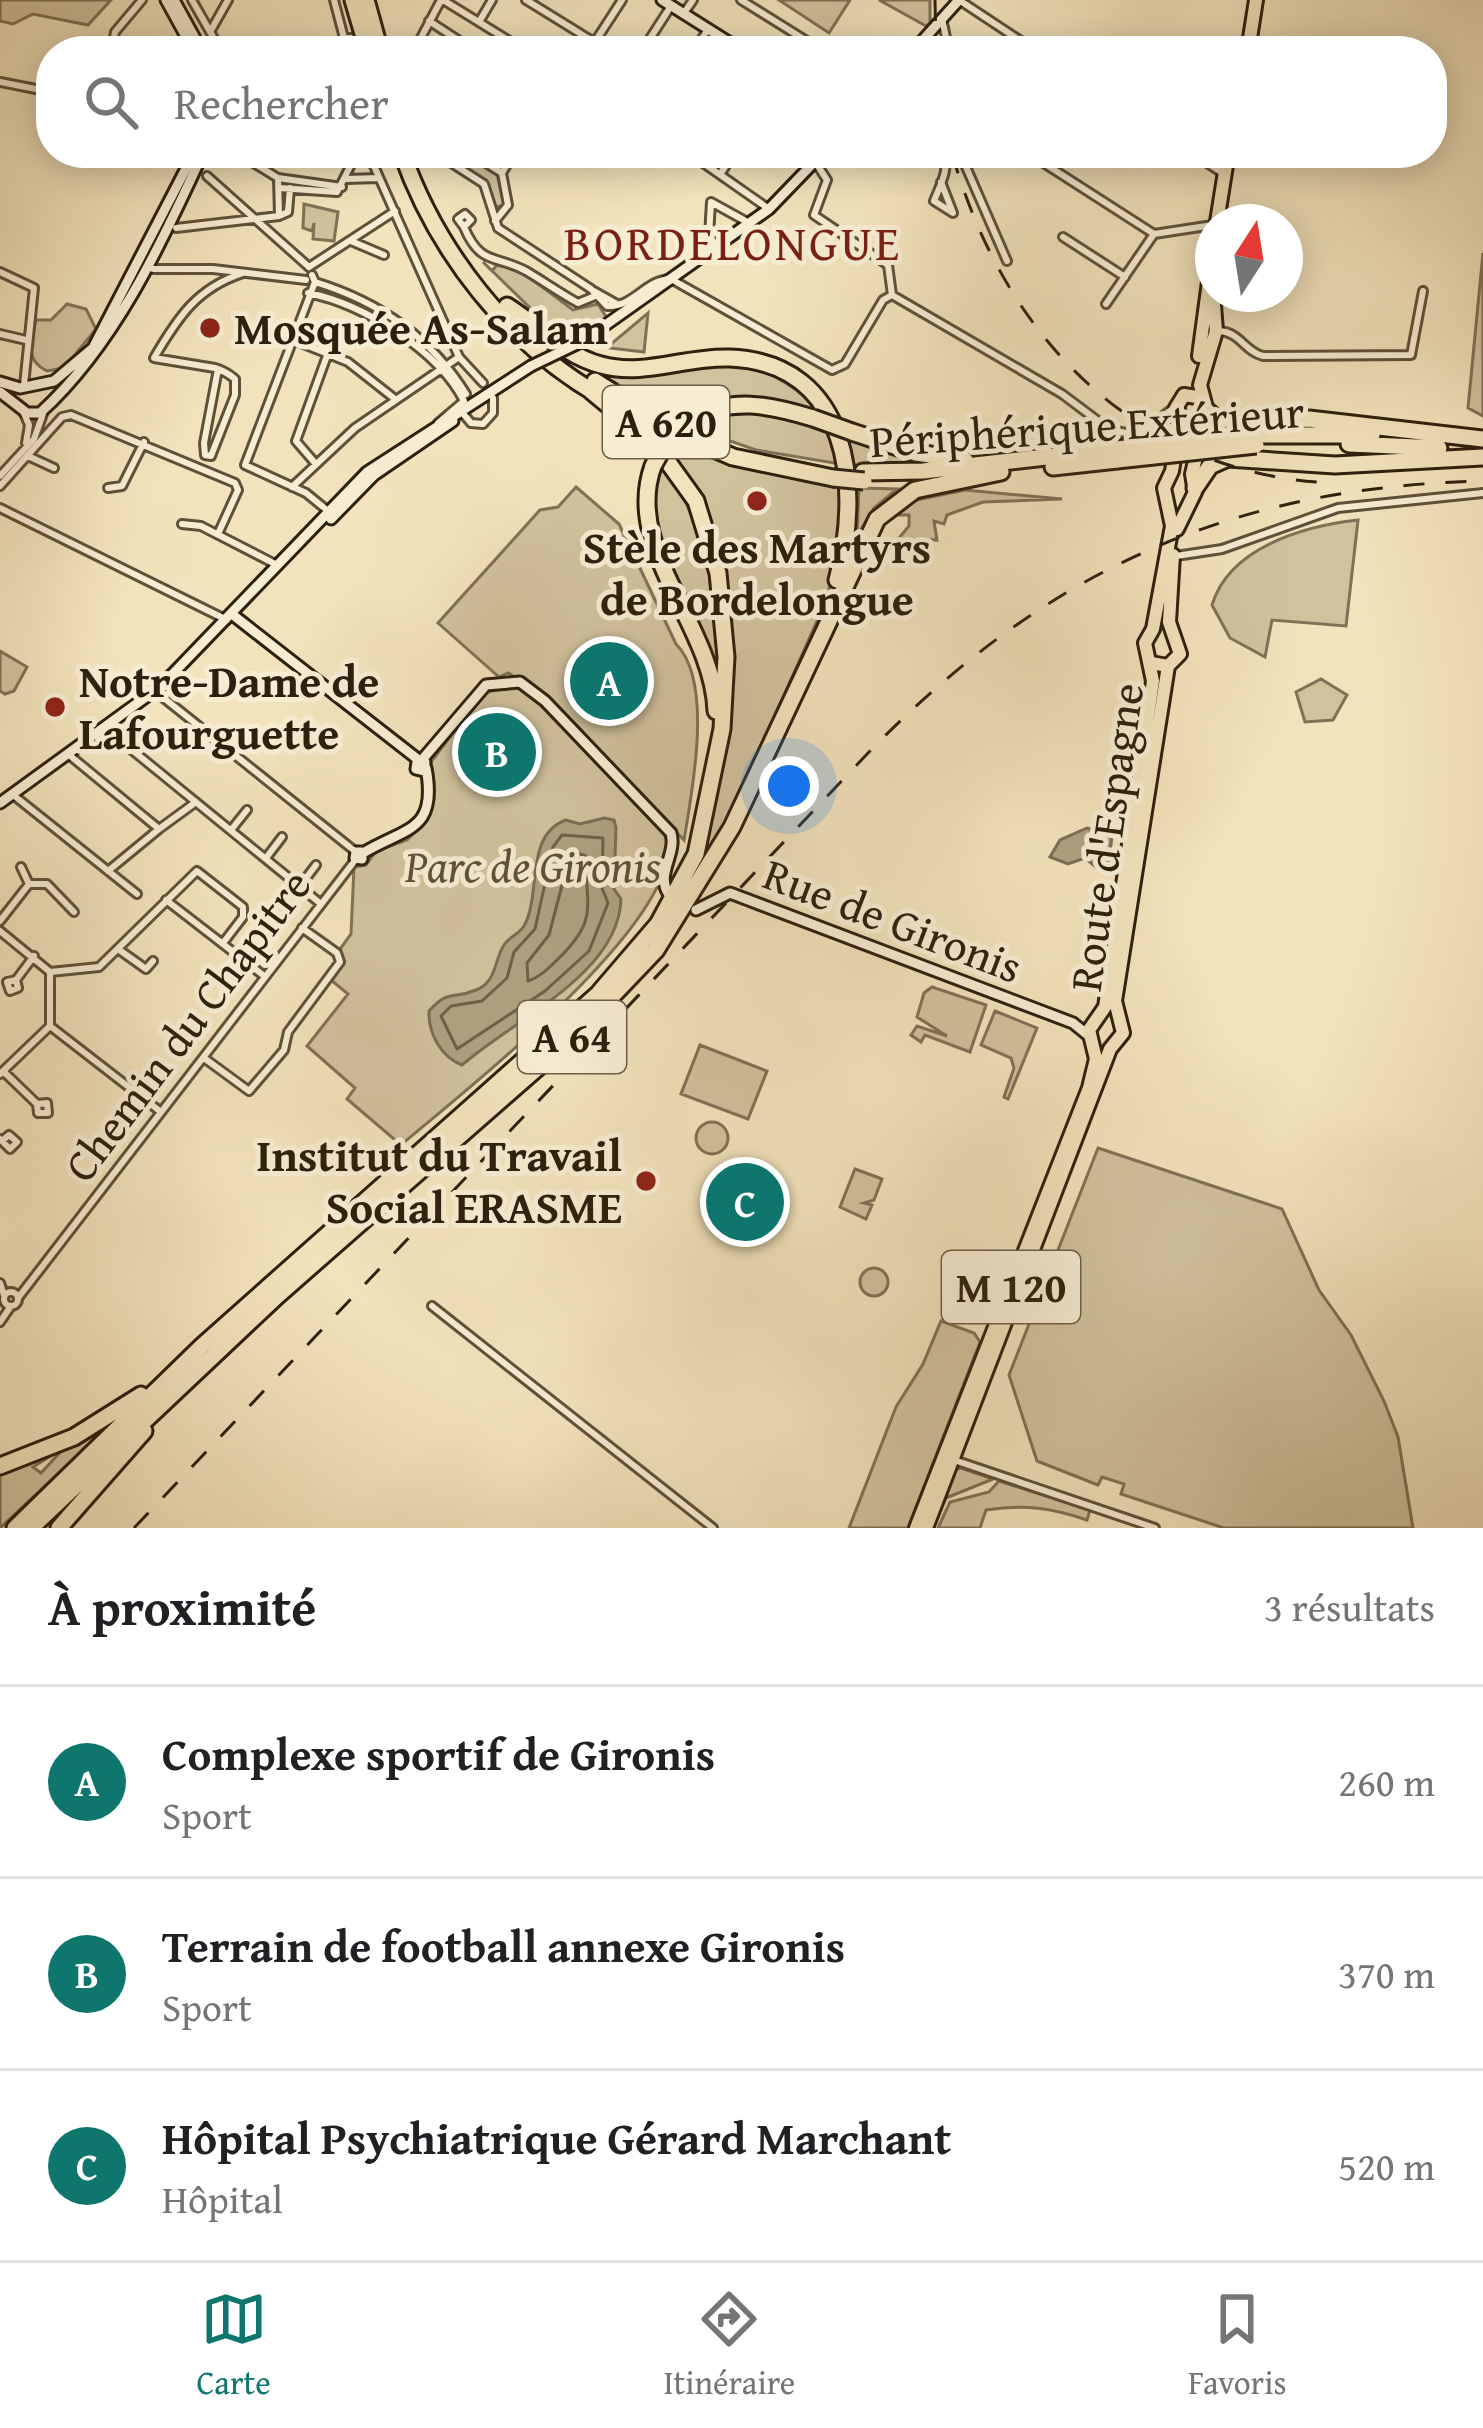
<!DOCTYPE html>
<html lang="fr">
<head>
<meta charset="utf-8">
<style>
	:root { --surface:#fff; --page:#f2f2f2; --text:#202124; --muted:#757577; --line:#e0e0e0; --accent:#0f766e }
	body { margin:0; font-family:"Gentium Book Plus",serif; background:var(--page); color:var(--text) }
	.compass { position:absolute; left:1195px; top:204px; width:108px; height:108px; border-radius:50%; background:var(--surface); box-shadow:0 6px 30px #0003; rotate:12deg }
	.you { position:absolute; left:789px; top:786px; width:42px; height:42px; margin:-30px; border:9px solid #fff; border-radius:50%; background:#1a73e8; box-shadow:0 0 0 18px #1a73e833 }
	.badge { display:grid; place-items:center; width:78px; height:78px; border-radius:50%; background:var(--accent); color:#fff; font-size:39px; font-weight:700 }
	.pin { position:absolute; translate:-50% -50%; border:6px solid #fff; box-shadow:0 3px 12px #0006 }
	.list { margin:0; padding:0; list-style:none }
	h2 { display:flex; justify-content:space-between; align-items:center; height:156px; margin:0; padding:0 48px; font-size:51px }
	h2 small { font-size:39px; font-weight:400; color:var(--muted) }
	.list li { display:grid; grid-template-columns:78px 1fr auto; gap:36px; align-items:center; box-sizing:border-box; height:192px; padding:0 48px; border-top:3px solid var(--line) }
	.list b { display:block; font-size:45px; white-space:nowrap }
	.list p { margin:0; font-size:39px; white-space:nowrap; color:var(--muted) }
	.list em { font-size:39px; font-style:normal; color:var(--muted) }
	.icon { flex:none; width:66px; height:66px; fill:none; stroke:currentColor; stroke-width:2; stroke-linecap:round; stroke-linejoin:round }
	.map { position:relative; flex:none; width:1483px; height:1528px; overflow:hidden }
	.search { position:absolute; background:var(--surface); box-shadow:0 6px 30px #0003; left:36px; right:36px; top:36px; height:132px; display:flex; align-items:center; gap:30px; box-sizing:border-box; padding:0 42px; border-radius:48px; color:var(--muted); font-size:45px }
	.sheet { height:732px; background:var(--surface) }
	nav { display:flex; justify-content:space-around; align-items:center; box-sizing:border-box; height:168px; border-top:3px solid var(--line); background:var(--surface); font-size:33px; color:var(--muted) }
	nav a { display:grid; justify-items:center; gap:6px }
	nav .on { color:var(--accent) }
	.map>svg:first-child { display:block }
	.green { fill:#d1c29e; stroke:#7f7156; stroke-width:3 }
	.water { fill:#afa181; stroke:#7b6d53; stroke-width:3 }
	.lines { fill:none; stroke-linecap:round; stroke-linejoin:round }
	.shore { stroke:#6e6048; stroke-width:3 }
	.street-casing { stroke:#5e513a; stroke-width:12 }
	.secondary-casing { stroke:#2d200e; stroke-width:15 }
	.primary-casing { stroke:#2d200e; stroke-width:18 }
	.highway-casing { stroke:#2d200e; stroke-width:21 }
	.street { stroke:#f7edd3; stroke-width:6 }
	.secondary { stroke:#f7edd3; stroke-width:9 }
	.primary { stroke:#f2e3bc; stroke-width:12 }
	.highway { stroke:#f2e3bc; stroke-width:15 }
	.rail { stroke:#2d200e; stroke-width:3; stroke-dasharray:21 21; stroke-linecap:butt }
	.secondary-bridge-casing { stroke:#2d200e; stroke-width:15; stroke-linecap:butt }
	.highway-bridge-casing { stroke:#2d200e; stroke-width:21; stroke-linecap:butt }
	.secondary-bridge { stroke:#f7edd3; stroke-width:9 }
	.highway-bridge { stroke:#f2e3bc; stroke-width:15 }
	.poi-dot { fill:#8f2418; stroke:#f7edd3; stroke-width:4.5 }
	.labels { text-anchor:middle; stroke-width:10; stroke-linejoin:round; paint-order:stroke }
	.shield { fill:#f7edd3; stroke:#6a5e49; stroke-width:3 }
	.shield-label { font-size:42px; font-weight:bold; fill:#2d200e }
	.poi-label { font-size:45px; font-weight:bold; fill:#2d200e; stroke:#f7edd3; text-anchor:start }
	.street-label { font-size:45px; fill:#2d200e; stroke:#f7edd3 }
	.park-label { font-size:45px; font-style:italic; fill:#5e5139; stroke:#f7edd3 }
	.neighbourhood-label { font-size:48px; letter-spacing:3px; fill:#7a1f14; stroke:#f7edd3 }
</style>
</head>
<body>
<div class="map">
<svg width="1483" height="1528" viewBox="0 0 1483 1528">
	<rect width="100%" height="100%" fill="#f2e3bc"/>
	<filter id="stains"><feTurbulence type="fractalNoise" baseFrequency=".00167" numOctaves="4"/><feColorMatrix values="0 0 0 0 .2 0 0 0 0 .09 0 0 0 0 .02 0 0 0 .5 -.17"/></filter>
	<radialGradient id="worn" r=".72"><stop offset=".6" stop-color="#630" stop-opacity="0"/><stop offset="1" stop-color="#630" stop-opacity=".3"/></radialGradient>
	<path class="green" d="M0,0h111l-23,25 -55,-11 -20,10 -13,-3z
		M779,0h71l-21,33z
		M879,0h51v23l-4,3z
		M442,153h22l33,21 7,31 -12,3 -6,-26z
		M304,204l34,8 -4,29 -21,-2 1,-16 -2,8 -9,-3z
		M1483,253v163l-15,-8z
		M483,262l9,9 5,-6 21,4 55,41 25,-6 10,16 -43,22z
		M67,304l19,5 10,20 -32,39 -17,3c-23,-11 -16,-30 -11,-51h15z
		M648,313l-4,39 -34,-4 1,-4z
		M712,362c47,3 77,16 109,51l-48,-11 -94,20 -95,-55z
		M754,408l77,22 9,34 -84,-14 -66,-23 12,-10z
		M844,434l99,29 -91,2z
		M674,440l38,18 133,28 -17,110 -91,205 -47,82 18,-50 17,-100 -5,-171 -54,-111z
		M661,458c53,83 57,140 59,235l-17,-59 -41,-78 -12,-39z
		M576,487l43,37 57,120c38,38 16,147 8,196l-146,-150 -30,-17 -9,4 -61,-54 102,-113 18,-3z
		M859,488l38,1 -23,19 -17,28z
		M965,490l97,9 -79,3 -36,13 -3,9 -10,-3 3,19 -14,-1 -7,9 -10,-3 -11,7 -2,-7 16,-19v-11h-13l16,-14z
		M1358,520l-12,106 -74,-6 -7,37 -35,-19 -18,-33c17,-57 91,-79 146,-85z
		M0,651l27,16 -13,24 -9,3 -5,-3z
		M1321,679l26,16 -14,25 -28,2 -9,-30z
		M511,685l22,11 130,135c41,75 -209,268 -262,314l-54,-46 8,-11 -48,-42 41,-52 -17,-14 12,-18 -5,-10 13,-18 3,-67 12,-2 10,-14 31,-11 19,-19 8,-23 -3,-36 51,-68z
		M932,987l54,18 -16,47 -45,-17 -4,7 -10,-7 6,-9 30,10 -30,-19 7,-24z
		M995,1011l42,17 -29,71 -4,-2 10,-29 -3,-10 -30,-13z
		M700,1045l67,26 -19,48 -67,-25z
		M696 1138a16 16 0 1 1 32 0a16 16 0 1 1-32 0Z
		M1098,1148l184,61 37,81 32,45 33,66 14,36 15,91h-189l-103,-34 3,-10 -22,-7 -4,8 -61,-24 -28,-86z
		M855,1169l27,10 -8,21 -10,3 8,2 -6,14 -26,-12z
		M860 1282a14 14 0 1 1 28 0a14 14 0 1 1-28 0Z
		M941,1321l33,12 6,9 -72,186h-59l47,-121 27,-43z
		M123,1413l-123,115v-59l54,-15 -21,13 8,6 23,-25z
		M961,1468l32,11 -47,19 -14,30 21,-58z
		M999,1481l91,29 -3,10c-35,-12 -62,-16 -101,-10l-6,18h-42l12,-26 39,-10z"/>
	<path class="water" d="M604,818l10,2 2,8 -2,61 7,10c-2,75 -108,121 -159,166 -21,-8 -34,-32 -33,-54 21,-23 24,-11 47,-21 21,-8 18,-30 28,-45 4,-7 15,-11 20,-19 18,-32 0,-91 42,-106l14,4z
		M1087,828l25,8 -4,32h-11l-12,-10 -17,6 -18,-7 10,-17z"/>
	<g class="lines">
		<path class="shore" d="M562,835l41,3 -1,50 6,15 -19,48 -44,40 -88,58 -16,-33 10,-10 31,-5 25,-23 7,-26 21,-23 18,-82z
			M571,851l15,5c-1,51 14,62 -28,103 -9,9 -18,18 -30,22l-1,-18 22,-28z"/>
		<g class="street-casing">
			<path id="street" d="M192,0l29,51
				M334,0l10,38 -3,13
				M443,0l83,51
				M526,0l68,42
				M741,0l69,43 -5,8
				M959,0l77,51
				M684,13l9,-13
				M942,19l7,32
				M429,21l46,30
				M479,22l13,-22
				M210,32l18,-32
				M344,38h7l4,13
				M948,42l23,9
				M111,51l4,-19 27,-32
				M414,51l27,-51
				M442,51l10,-15
				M589,51l33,-51
				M642,51l29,-45
				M694,51l14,-22
				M0,82l51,10
				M436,153l48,31 14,44 93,61 16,17c26,2 39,-27 64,-27l161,91 13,-6 38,-64 9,-5
				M470,153l32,20 6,32 -13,16
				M689,153l80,56
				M960,153l47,108
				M1028,153l126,81
				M1192,153l32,21
				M247,159l31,19 1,37
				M816,163l11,17 -13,35 74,50 4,30
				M374,166l85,191 24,26
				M502,173l12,-20
				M721,173l13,-20
				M207,176l102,91
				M278,178l64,9
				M346,179l32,-1
				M941,182l12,31 -19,-12c7,-18 15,-30 10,-48
				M279,188l58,4 20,-39
				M279,216l9,-4 2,-24
				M464,227l-6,-8 7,-5 6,6 -7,7c16,39 33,28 62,44 17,10 34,22 52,32l17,-7
				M176,228l103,-12
				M1063,237l62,40
				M351,241l33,14
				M716,245l-7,-9 2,-34 38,21
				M309,267l86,-56
				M153,269h60l93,11
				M0,272l34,16 -10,97
				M312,275l3,7 -70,183 61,28 22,18
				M315,282c65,20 116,55 151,112
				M592,290l25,14
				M308,293c55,11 130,57 156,108l-26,22
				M892,295l170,99 48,36 33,6 21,-10 11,2
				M1106,304l48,-70 59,-9
				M1219,331c21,1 25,20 44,25l148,-1 12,-64
				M0,334l26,6
				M291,339l57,23 47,37
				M218,369l-14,74 1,12 6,1 24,-61v-16c-6,-5 -13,-9 -20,-11l-61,-10c24,-41 43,-70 89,-85
				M460,410l11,13 12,1 10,-11v-15
				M23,411l6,14 -3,18
				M1153,430l8,-10 18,-2
				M1140,434l36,-28
				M28,456l26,12
				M315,463l-19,-22 32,-88
				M0,476l34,-37 9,-25
				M0,486l62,-69 9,-2 164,68 3,7 -20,44
				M292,487l63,-59 104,-71
				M108,488l14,-2 22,-44
				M0,508l227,112
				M182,524l19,2 76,39
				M1176,556l46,-7 116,-41 145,-15
				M155,691l201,161
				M105,728l216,176
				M68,754l91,75 37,-27
				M12,794l125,100
				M231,830l16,-20
				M266,858l16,-21
				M21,867l8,17
				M108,871l51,-42
				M300,886l16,-21
				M166,900l97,75
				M0,921l29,-37h18l27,28
				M0,931l50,41 49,-5 98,-96 46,36v10l-20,26
				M118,949l28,20 7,-8
				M50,972v54l111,86
				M16,980l2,8 -8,3 -3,-9 9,-2 18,-24
				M204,1058l45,33 35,-41 4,-18 52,-70 -3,-9 -35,-25
				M3,1071l34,33 1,9h10l-1,-10 -10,1
				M0,1074l50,-48
				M0,1139l10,10 7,-7 -8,-7 -7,6
				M0,1283l4,12
				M4 1299a7 7 0 1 1 14 0a7 7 0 1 1-14 0Z
				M18,1298l338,-439
				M432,1306l281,222
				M0,1322l11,-16
				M954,1460l201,68"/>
		</g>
		<g class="secondary-casing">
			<path id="secondary" d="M166,0l28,51
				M174,0l28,51
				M662,0l81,51
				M913,51l46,-51
				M583,341l186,-132 54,-56
				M0,382l20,6
				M20,388l34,-7 39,-33 101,-195
				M0,392l27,21h13c74,-67 121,-168 163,-260
				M331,519l43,-44 79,-54
				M233,615l187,146
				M421,761l65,-76 34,-3 25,19 126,132c6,21 -15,41 -3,60
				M417,762h8l-1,9 -8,-2z
				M0,803l161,-117 206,-214 164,-106
				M356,852h6v7l-7,-1z
				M363,853c43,-26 75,-21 63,-85
				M696,910l34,-17 343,130 16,13"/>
		</g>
		<g class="primary-casing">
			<path id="primary" d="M1248,51l8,-51
				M1217,222l11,-69
				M1199,356l14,-104
				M1201,421l-15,2 -10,-15 8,-13 19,3
				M1177,529l18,-37 -3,-18 15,-63 -7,-26 16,-54 -3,-39
				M1151,663l17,3 12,-12 -11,-32 4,-67
				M1110,1049l13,-16 -8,-32 53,-335
				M916,1528l173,-440 7,-29 -7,-29 16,-23 48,-326 -8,-38 8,-14 19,-103 -8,-38 8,-17 8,-51
				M926,1528l184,-479"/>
		</g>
		<g class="highway-casing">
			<path id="highway" d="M353,0l15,51
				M366,0l14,51
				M402,153c35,99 106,190 198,243
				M507,306c32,20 56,49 94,59 43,12 85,-9 129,-7 121,5 132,132 107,222
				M595,381l46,29
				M626,411l107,46 100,21
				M1207,411l15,12 87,-4 174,20
				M690,420c41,-24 80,-15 123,-2
				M852,432l64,21 49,7
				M1253,435h119
				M1349,444l90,4
				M653,466c-30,84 60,158 63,245
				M1053,467l64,-7
				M863,472l60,-1 193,-22
				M1195,488l15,-22 18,-8 107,7 148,-8
				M0,1466l74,-29 67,-42
				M15,1528l187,-182 396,-352 60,-70 38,-70 26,-125 4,-72 -8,-84 -22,-72 -41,-57 -64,-53
				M31,1528l246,-232 299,-262 80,-84 76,-123 145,-308 38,-29 86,-18
				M59,1528l85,-97"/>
		</g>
		<use href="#street" class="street"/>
		<use href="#secondary" class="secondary"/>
		<use href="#primary" class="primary"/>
		<use href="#highway" class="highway"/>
		<path class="rail" d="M935,0l1,51
			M952,153c51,182 182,320 378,330
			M134,1528l735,-776c176,-181 361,-265 614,-271"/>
		<g class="secondary-bridge-casing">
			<path id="secondary-bridge" d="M531,366l52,-25"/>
		</g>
		<g class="highway-bridge-casing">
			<path id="highway-bridge" d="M813,418l39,14
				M1116,449l137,-14
				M1117,460l139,-15
				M653,466l15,-27 22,-19
				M833,478l31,3"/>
		</g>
		<use href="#secondary-bridge" class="secondary-bridge"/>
		<use href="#highway-bridge" class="highway-bridge"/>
	</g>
	<g class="poi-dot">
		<circle cx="210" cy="328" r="12"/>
		<circle cx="757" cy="501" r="12"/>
		<circle cx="55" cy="707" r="12"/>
		<circle cx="646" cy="1181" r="12"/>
	</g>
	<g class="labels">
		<g class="shield">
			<rect x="603" y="386" width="126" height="72" rx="9"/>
			<rect x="518" y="1001" width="108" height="72" rx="9"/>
			<rect x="942" y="1251" width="138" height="72" rx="9"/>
		</g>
		<g class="shield-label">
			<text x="666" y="437">A 620</text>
			<text x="572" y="1052">A 64</text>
			<text x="1011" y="1302">M 120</text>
		</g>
		<g class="poi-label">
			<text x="234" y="344">Mosquée As-Salam</text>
			<text x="757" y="563" text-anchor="middle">Stèle des Martyrs<tspan x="757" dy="52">de Bordelongue</tspan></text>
			<text x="79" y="697">Notre-Dame de<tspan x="79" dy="52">Lafourguette</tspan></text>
			<text x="622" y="1171" text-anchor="end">Institut du Travail<tspan x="622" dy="52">Social ERASME</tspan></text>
		</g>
		<g class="street-label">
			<text transform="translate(1087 426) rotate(-4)" y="16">Périphérique Extérieur</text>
			<text transform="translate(1106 837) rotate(-82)" y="16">Route d'Espagne</text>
			<text transform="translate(893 920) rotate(21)" y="16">Rue de Gironis</text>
			<text transform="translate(187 1025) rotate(-53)" y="16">Chemin du Chapitre</text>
		</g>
		<g class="park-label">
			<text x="533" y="882">Parc de Gironis</text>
		</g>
		<g class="neighbourhood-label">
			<text x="733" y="260">BORDELONGUE</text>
		</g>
	</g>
	<rect width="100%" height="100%" filter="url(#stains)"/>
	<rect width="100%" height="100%" fill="url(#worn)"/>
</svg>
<svg class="compass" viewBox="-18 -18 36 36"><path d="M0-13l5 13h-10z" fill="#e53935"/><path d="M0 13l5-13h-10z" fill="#757577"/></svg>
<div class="you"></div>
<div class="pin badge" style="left:609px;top:681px">A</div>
<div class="pin badge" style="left:497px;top:752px">B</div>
<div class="pin badge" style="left:745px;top:1202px">C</div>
<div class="search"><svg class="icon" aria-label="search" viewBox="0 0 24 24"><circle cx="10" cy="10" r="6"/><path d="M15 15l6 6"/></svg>Rechercher</div>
</div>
<section class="sheet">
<h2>À proximité<small>3 résultats</small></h2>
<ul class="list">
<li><span class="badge">A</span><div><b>Complexe sportif de Gironis</b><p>Sport</p></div><em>260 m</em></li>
<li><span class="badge">B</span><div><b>Terrain de football annexe Gironis</b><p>Sport</p></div><em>370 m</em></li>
<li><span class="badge">C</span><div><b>Hôpital Psychiatrique Gérard Marchant</b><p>Hôpital</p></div><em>520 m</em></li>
</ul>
</section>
<nav>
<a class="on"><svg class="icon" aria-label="map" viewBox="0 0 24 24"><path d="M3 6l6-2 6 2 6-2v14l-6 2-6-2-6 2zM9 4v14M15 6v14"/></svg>Carte</a>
<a><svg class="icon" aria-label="directions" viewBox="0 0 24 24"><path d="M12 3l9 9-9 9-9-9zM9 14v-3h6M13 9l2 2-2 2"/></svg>Itinéraire</a>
<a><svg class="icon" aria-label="saved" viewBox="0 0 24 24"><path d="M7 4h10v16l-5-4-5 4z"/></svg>Favoris</a>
</nav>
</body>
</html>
